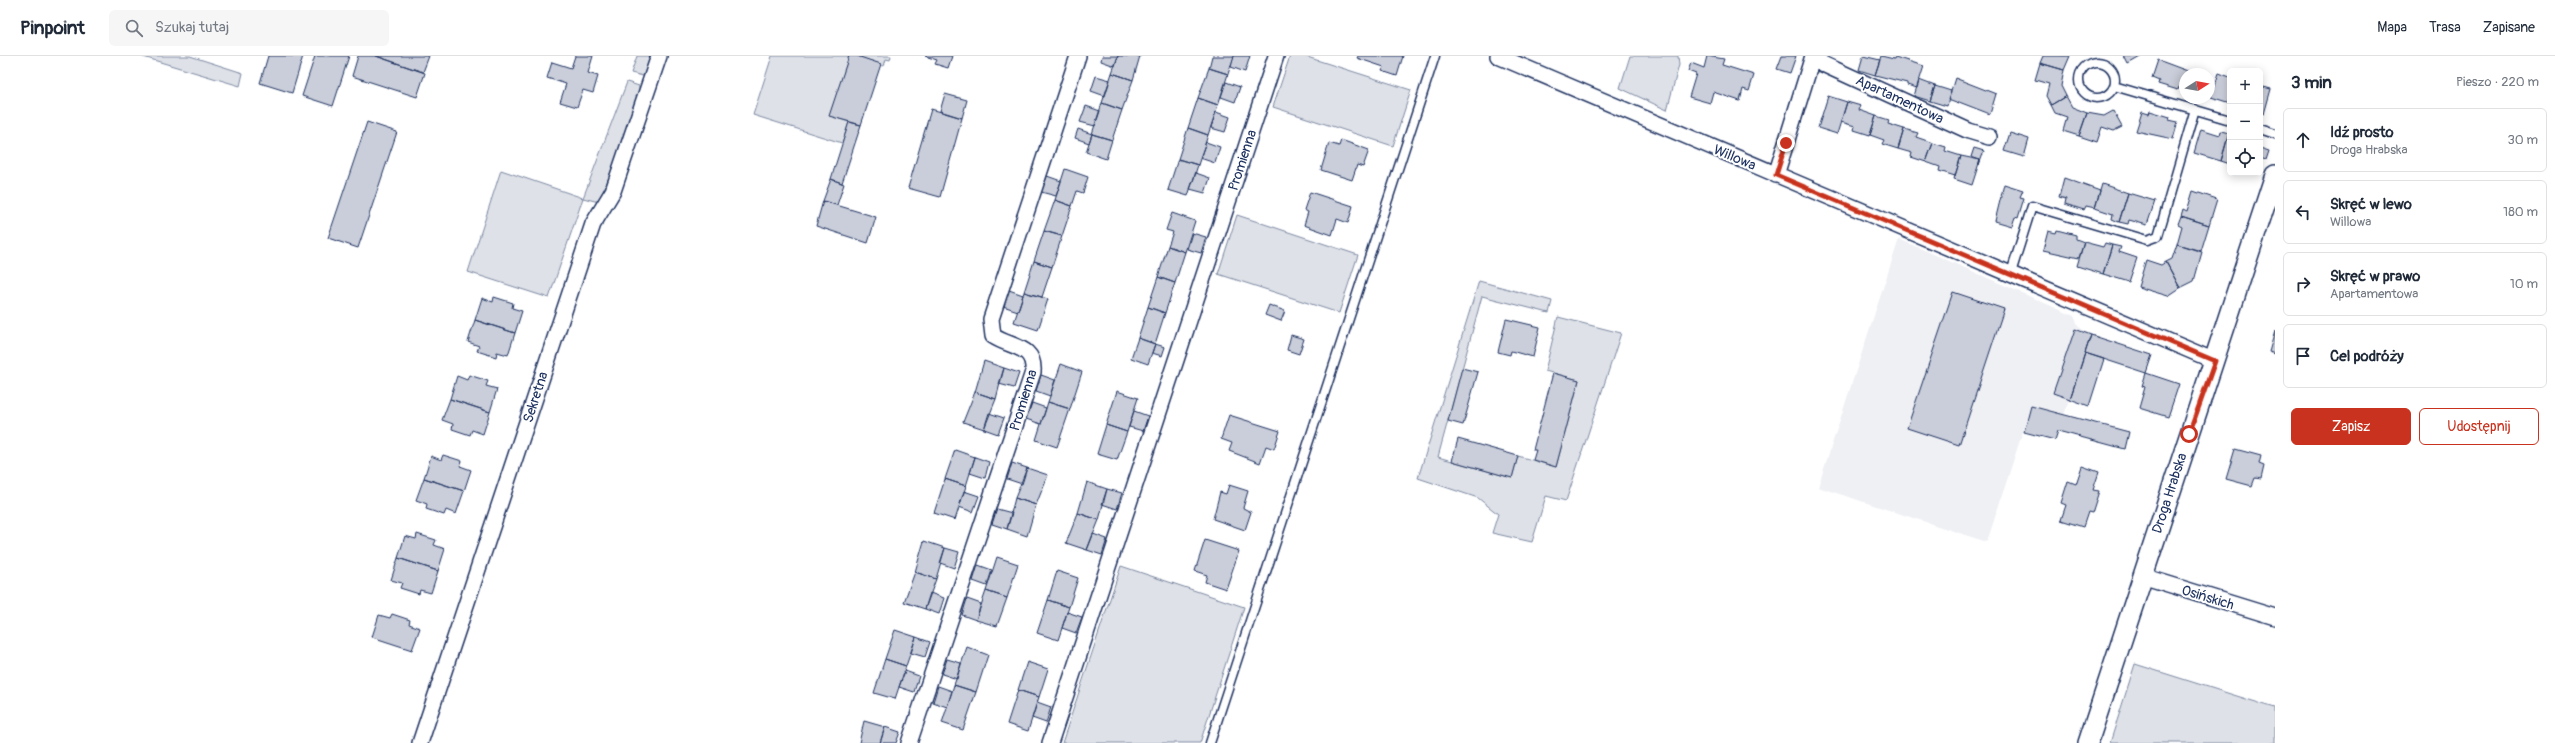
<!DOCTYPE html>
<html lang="pl">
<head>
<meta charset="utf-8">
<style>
	:root { --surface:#fff; --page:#f6f6f7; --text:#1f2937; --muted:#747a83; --line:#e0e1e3; --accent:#c8321e }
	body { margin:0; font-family:Pangolin,sans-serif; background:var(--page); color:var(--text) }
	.controls { position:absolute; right:12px; top:12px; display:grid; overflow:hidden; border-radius:6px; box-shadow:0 2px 10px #0003 }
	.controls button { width:36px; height:36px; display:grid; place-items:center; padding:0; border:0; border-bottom:1px solid var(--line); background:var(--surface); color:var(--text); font:20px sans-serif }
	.compass { position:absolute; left:2179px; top:12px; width:36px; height:36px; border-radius:50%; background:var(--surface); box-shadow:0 2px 10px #0003; rotate:79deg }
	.stop { position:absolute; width:12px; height:12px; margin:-9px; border:3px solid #c8321e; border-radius:50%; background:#fff }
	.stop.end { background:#c8321e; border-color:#fff; box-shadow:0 1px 4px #0008 }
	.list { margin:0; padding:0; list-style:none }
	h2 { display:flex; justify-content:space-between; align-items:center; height:52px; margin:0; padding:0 16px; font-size:17px }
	h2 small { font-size:13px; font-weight:400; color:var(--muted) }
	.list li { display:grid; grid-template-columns:26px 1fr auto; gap:12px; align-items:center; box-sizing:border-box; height:64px; margin:0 8px 8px; padding:0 8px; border:1px solid var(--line); border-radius:6px }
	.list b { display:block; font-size:15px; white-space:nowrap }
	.list p { margin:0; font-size:13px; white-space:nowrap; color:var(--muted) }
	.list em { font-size:13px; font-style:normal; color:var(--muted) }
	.actions { display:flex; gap:8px; padding:12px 16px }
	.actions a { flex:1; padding:9px 0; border:1px solid var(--accent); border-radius:6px; text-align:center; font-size:14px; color:var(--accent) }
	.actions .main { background:var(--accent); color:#fff }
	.icon { flex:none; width:22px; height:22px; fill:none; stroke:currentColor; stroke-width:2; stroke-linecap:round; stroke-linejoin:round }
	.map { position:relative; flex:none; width:2275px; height:687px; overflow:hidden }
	header { display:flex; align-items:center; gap:24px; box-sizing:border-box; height:56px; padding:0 20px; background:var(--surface); border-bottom:1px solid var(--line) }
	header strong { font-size:19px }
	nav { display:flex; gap:22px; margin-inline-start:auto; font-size:14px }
	.search { width:280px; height:36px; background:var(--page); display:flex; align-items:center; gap:10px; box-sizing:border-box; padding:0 14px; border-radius:6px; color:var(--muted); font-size:15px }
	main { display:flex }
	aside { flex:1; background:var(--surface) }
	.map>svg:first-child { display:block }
	.built { fill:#eff0f4 }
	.green { fill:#dee1e7; stroke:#7c88a2 }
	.building { fill:#caceda; stroke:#1b2f5e }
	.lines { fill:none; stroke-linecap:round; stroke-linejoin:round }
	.service-casing { stroke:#1b2f5e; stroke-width:11 }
	.minor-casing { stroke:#1b2f5e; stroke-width:18 }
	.tertiary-casing { stroke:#1b2f5e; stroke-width:22 }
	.service { stroke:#fff; stroke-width:8 }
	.minor { stroke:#fff; stroke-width:15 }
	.tertiary { stroke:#fff; stroke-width:19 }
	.route { stroke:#c8321e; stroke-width:5 }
	.labels { text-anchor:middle; stroke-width:4; stroke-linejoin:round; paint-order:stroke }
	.street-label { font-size:14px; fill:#1b2f5e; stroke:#fff }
</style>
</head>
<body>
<header>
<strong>Pinpoint</strong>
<div class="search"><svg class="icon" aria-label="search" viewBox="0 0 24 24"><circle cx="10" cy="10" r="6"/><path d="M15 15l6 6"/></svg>Szukaj tutaj</div>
<nav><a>Mapa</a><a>Trasa</a><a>Zapisane</a></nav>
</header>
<main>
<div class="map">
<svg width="2275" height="687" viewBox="0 0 2275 687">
	<rect width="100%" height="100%" fill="#fff"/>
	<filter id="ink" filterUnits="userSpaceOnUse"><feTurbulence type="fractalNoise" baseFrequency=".025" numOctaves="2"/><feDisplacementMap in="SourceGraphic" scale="8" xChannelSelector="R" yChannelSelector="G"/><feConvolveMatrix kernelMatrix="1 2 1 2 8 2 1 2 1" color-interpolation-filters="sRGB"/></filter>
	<g filter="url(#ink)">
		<path class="built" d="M1899,183l175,77 5,11 12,8 -27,80 -33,-9 -44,136 -169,-55z"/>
		<path class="green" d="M140,0h50l53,17 -3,13z
			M637,0h17l-5,13 -6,7 -12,-3z
			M772,0h77l-19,60 19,6 -7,21 -89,-28z
			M857,0h34l-1,4 -4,-1 -2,7z
			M1290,0h14l107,34 -18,56 -120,-39z
			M1630,0h48l1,9 -12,45 -47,-22z
			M627,26l12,4 1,13 -41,103 -16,-4 -34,100 -81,-26 33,-102 82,28z
			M1237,159l121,40 -19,58 -121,-39z
			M1479,225l73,20 -3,12 -67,-17 -44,161 74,21 6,-22 38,11 23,-87 -34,-9 13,-54 63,16 -55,168 -20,-5 -14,46 -40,-9 6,-19 -20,-16 -60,-20z
			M1121,510l123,41 -44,136h-138z
			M2135,608l140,44v35h-165z"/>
		<path class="building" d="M268,0h35l-11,37 -32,-10z
			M315,0h34l-16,50 -31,-10z
			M358,0h18l49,17 -8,24 -65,-21z
			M376,0h53l-6,16z
			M575,0h18l-5,17 10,3 -5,17 -10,-3 -6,17 -17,-5 6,-18 -19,-6 5,-16 19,6z
			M849,0h8l24,8 -20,61 -32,-9z
			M925,0h27l-4,12 -13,-4 2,-4z
			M1102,0h16l-3,10 -14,-5z
			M1118,0h22l-7,24 -21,-7z
			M1212,0h22l-6,18 -19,-6z
			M1234,0h16l-5,16 -14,-5z
			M1358,0h45l-6,20 -15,-5 2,-4 -27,-9z
			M1707,0l17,3 -2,6 32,10 -5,16 -6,-2 -3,12 -27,-9 -3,11 -21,-6 7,-23 -8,-3 3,-8 13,5z
			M1782,0h14l-6,17 -13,-4z
			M1863,0l17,4 -5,15 -16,-5z
			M1881,0l13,3 1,-2 29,9 -7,22 -10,-3v-2l-32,-8z
			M2043,0h27l-6,14 -24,-7z
			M2124,0h18l-14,8z
			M2158,4l35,13 -8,1v15l-6,-2 -1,3 -20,-6 1,-3 -7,-3z
			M2040,7l24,7 -3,16 5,10 -15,9 -5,-9 3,-12 -14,-4z
			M1209,12l19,6 -10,31 -20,-7z
			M1112,17l21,7 -11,30 -20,-7z
			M2219,17l11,4v31h-2l2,-5 -19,-6z
			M1096,20l14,4 -5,16 -14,-5z
			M1955,22l41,16 -6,20 -31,-12v2l-11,-4z
			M1919,24l16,6 -5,15 -16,-5z
			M1226,26l14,5 -5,15 -14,-5z
			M1935,30l16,5 -4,15 -17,-5z
			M2260,30l11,3 -7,25 -4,-2z
			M945,38l22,6 -5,18 -22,-7z
			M1828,40l19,6 -10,32 -19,-6z
			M2066,40l6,11 15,6 -8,23 -16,-5 4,-14 -12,-4 -4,-8z
			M1198,42l20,7 -10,30 -20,-7z
			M1847,46l14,4 -2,4 17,6 -6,19 -16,-5 1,-4 -14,-4z
			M1102,47l20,7 -10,30 -20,-6z
			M1086,50l14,5 -5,15 -15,-4z
			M931,53l31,9 -22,79 -32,-9z
			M2113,55l9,16 -8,4 -12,-4 -5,15 -18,-6 8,-23 17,3z
			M2150,55l20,6 -1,3 9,2 -5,17 -37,-8 6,-19 7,2z
			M1216,56l14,5 -5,15 -14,-4z
			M1876,60l13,4 -1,4 16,5 -6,20 -16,-5 2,-4 -14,-5z
			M367,66l30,10 -39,116 -30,-10z
			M849,66l12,3 -19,58 -11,-4z
			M1188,72l20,7 -10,30 -20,-6z
			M1078,73l14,5 -3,9 -14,-5z
			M1904,73l14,4 -2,4 17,6 -7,19 -15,-5 1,-4 -14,-4z
			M2201,73l19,6 1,-4 8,2 -8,28 -27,-8z
			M2010,77l19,6 -5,18 -20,-6z
			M2229,77l1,1v30l-9,-3z
			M1092,78l20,6 -6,19 -20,-7z
			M1341,84l28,10 -6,17 -6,-2 -5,15 -31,-10 8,-27 10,3z
			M1206,86l14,5 -5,16 -15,-5z
			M1933,87l13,4 -1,4 16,5 -6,20 -16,-5 1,-4 -14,-5z
			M1974,92l10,3 -5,14 1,-5 -9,-3z
			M2260,92l9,3 -3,9 -6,-2z
			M1961,100l19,4 -8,25 -18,-6z
			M1178,103l20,6 -10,31 -20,-6z
			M1065,113l23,8 -5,16 -6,-2 -5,15 -17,-6z
			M1196,117l14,5 -5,15 -15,-4z
			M1047,120l14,5 -5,15 -15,-4z
			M2064,122l36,13 -5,17 -9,-2 -2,4 -19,-6 1,-5 -7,-2z
			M831,123l13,5 -7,21 -14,-4z
			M2004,128l19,6 -3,7 4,1 -6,20 -3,-1 -3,9 -17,-5z
			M2102,128l26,9 -9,29 -7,-3 1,-5 -18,-6z
			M2193,135l24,8 -8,26 -28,-9 2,-7 4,2z
			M1310,136l43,14 -5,17 -11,-4 -5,16 -28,-10 4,-13 -4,-2z
			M2128,137l27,8 -8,24 -18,-5 -1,4 -9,-2z
			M1055,144l17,6 -10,30 -18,-5z
			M823,145l53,16 -8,26 -52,-17z
			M1172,157l23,8 -10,31 -17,-6 5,-14 -7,-2z
			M2181,160l28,9 -8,26 -24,-7 5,-18 -4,-2z
			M2057,174l19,5v4l8,3 -5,16 -36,-8 5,-19 8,2z
			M1044,175l18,5 -10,31 -18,-6z
			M1192,177l14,4 -5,16 -14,-4z
			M2084,186l19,5 2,-4 7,2 -9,29 -26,-8z
			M2177,188l25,8 -8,29 -14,7 -14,-26 6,-3z
			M2112,189l9,2 -2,5 18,6 -8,24 -26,-8z
			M1168,190l17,6 -10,31 -17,-6z
			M2146,204l15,5 5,-3 14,26 -12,8 -30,-9z
			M1034,205l18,6 -10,30 -18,-5z
			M1158,221l17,6 -10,30 -17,-6z
			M1009,234l14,5 -5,16 -15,-5z
			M1024,236l24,7 -10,31 -24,-8z
			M1953,236l51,17 -45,136 -52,-17z
			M494,241l19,6 -1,5 10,3 -7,22 -40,-13 7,-22 11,4z
			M1269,249l16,6 -4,10 -16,-6z
			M1148,251l17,6 -10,31 -17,-6z
			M1506,263l34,8 -7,30 -22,-6 -1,4 -12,-3z
			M475,264l40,13 -7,22 -11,-3 -1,5 -19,-6 2,-5 -11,-4z
			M2075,273l16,6 -21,64 -17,-6z
			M2275,275v23l-6,-2z
			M1291,279l13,4 -5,15 -12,-4z
			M2091,279l61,20 -6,18 -61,-20z
			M1138,282l17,6 -7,20 -17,-6z
			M1155,288l10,3 -3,9 -10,-3z
			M2085,297l19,6 -15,47 -19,-7z
			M984,305l20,7 -8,31 -21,-7z
			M1061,308l21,8 -12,37 -22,-7z
			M1004,312l15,5 -5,15 -15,-4z
			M1462,312l16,4 -15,53 -15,-4z
			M1553,317l26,7 -23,87 -23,-7 3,-10h-3z
			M2146,317l33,11 -11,33 -29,-9 6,-21 -3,-1z
			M469,319l19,6 -2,5 11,3 -7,23 -40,-13 7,-23 10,4z
			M1041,319l14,5 -5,16 -14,-5z
			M1117,335l21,7 -11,34 -21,-7z
			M975,336l21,7 -12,30 -21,-7z
			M450,343l40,13 -7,22 -11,-4 -2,5 -18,-6 1,-5 -11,-4z
			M1048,346l22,7 -13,38 -21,-7z
			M1032,347l14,5 -5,16 -15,-5z
			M2031,350l98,26 -4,17 -67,-18 -3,9 -31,-8z
			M1134,355l14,5 -5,15 -14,-4z
			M989,357l15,5 -6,16 -14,-5z
			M1229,359l51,16 -6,18 -8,-3 -6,17 -31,-12 3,-8 -11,-4z
			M1106,369l21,7 -10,28 -20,-6z
			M1458,383l60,17 -6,22 -60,-17z
			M2235,393l26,7 -2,8 5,2 -3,13 -6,-1 -3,8 -26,-7z
			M955,394l20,7 -9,29 -21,-7z
			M443,399l19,6 -2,5 11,4 -7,21 -40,-13 7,-22 10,4z
			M975,401l14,5 -4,16 -15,-5z
			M1012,407l15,5 -5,16 -15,-5z
			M2082,410l17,6 -6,18 6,1 -7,22 -4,-1 -5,15 -22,-7 5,-15 -5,-2 7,-22 8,3z
			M1027,412l21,7 -12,30 -21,-7z
			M424,422l40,13 -8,23 -10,-4 -2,5 -18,-6 1,-5 -11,-4z
			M945,423l21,7 -11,34 -21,-7z
			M1087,426l20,7 -8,31 -21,-7z
			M1229,429l19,6 -5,17 8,4 -6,18 -32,-11 7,-27 6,2z
			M1107,433l15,4 -5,16 -15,-5z
			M964,435l15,5 -6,16 -14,-5z
			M1015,442l21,7 -9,31 -20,-7z
			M997,453l15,4 -5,16 -15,-5z
			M1078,457l21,7 -12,30 -21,-7z
			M417,478l19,6 -2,5 11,4 -7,22 -40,-13 7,-22 11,3z
			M1093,478l14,5 -5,16 -15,-5z
			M1205,484l34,11 -13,38 -21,-7 2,-7 -12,-4z
			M924,485l21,7 -9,31 -21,-7z
			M945,492l14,4 -5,16 -14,-5z
			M997,501l21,7 -11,34 -21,-7z
			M398,502l40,13 -7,22 -11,-3 -1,4 -19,-6 2,-5 -11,-3z
			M978,509l14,5 -5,16 -14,-5z
			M1057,515l21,7 -9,29 -21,-7z
			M915,516l21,7 -11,30 -21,-7z
			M986,535l21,7 -10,28 -21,-6z
			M930,537l14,5 -5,16 -14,-5z
			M967,543l14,5 -5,16 -14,-5z
			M1048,544l21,7 -11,33 -21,-7z
			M1067,556l15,5 -6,16 -14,-5z
			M392,558l18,6 -1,4 11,4 -8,22 -40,-13 7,-22 11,3z
			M895,574l21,7 -10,29 -21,-7z
			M916,581l14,5 -5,15 -14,-4z
			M967,591l21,8 -12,37 -22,-7z
			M885,603l21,7 -11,33 -21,-6z
			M947,603l14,4 -4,16 -15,-5z
			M1027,606l21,7 -9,28 -21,-7z
			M905,615l14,5 -5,16 -15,-5z
			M954,629l22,7 -13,38 -21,-7z
			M938,630l14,5 -5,16 -14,-5z
			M1018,634l21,7 -11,34 -21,-7z
			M1037,646l14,5 -5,16 -14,-5z
			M864,665l21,6 -5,16h-21z
			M885,671l15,5 -4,11h-16z"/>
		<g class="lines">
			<g class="service-casing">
				<path id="service" d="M2079 24a18 18 0 1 1 36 0a18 18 0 1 1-36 0Z
					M2114,30l116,34
					M2260,73l15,5
					M2010,220l22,-70 115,34 11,-4 37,-127
					M1210,687l225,-687"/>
			</g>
			<g class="minor-casing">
				<path id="minor" d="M1498,0l717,305
					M1812,3l157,72 20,6
					M1776,119l37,-119
					M2142,520l133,41
					M420,687l173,-519 20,-33 46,-135
					M909,687l124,-371c2,-27 -22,-24 -40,-36l-2,-17 87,-263
					M1050,687l226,-687"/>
			</g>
			<g class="tertiary-casing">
				<path id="tertiary" d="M2088,687l187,-568"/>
			</g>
			<use href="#service" class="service"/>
			<use href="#minor" class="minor"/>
			<use href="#tertiary" class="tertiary"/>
		</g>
	</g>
	<g class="lines" filter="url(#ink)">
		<path class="route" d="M1786,87l-10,32 439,186 -26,73"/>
	</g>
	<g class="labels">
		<g class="street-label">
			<text transform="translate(1900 43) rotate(25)" y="5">Apartamentowa</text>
			<text transform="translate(1735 101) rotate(23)" y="5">Willowa</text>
			<text transform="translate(1242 104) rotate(-72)" y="5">Promienna</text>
			<text transform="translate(535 341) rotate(-72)" y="5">Sekretna</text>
			<text transform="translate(1023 344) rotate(-73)" y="5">Promienna</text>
			<text transform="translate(2169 437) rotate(-72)" y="5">Droga Hrabska</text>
			<text transform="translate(2208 541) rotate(17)" y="5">Osińskich</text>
		</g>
	</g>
</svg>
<div class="controls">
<button>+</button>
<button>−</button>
<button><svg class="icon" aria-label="locate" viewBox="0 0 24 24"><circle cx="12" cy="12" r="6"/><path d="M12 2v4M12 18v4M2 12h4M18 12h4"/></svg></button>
</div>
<svg class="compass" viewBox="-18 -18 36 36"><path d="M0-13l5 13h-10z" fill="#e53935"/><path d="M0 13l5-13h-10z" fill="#747a83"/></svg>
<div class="stop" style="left:2189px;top:378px"></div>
<div class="stop end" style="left:1786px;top:87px"></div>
</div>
<aside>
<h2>3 min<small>Pieszo · 220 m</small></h2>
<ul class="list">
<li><svg class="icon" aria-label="ahead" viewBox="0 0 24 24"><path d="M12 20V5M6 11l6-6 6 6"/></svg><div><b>Idź prosto</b><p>Droga Hrabska</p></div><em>30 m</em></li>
<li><svg class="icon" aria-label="left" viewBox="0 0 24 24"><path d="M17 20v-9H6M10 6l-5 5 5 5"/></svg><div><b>Skręć w lewo</b><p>Willowa</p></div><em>180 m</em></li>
<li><svg class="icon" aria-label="right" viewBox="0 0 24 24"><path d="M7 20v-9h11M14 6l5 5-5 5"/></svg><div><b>Skręć w prawo</b><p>Apartamentowa</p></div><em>10 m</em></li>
<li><svg class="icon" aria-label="arrive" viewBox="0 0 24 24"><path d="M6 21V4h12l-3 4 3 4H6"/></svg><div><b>Cel podróży</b></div></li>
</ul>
<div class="actions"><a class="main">Zapisz</a><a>Udostępnij</a></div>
</aside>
</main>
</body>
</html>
